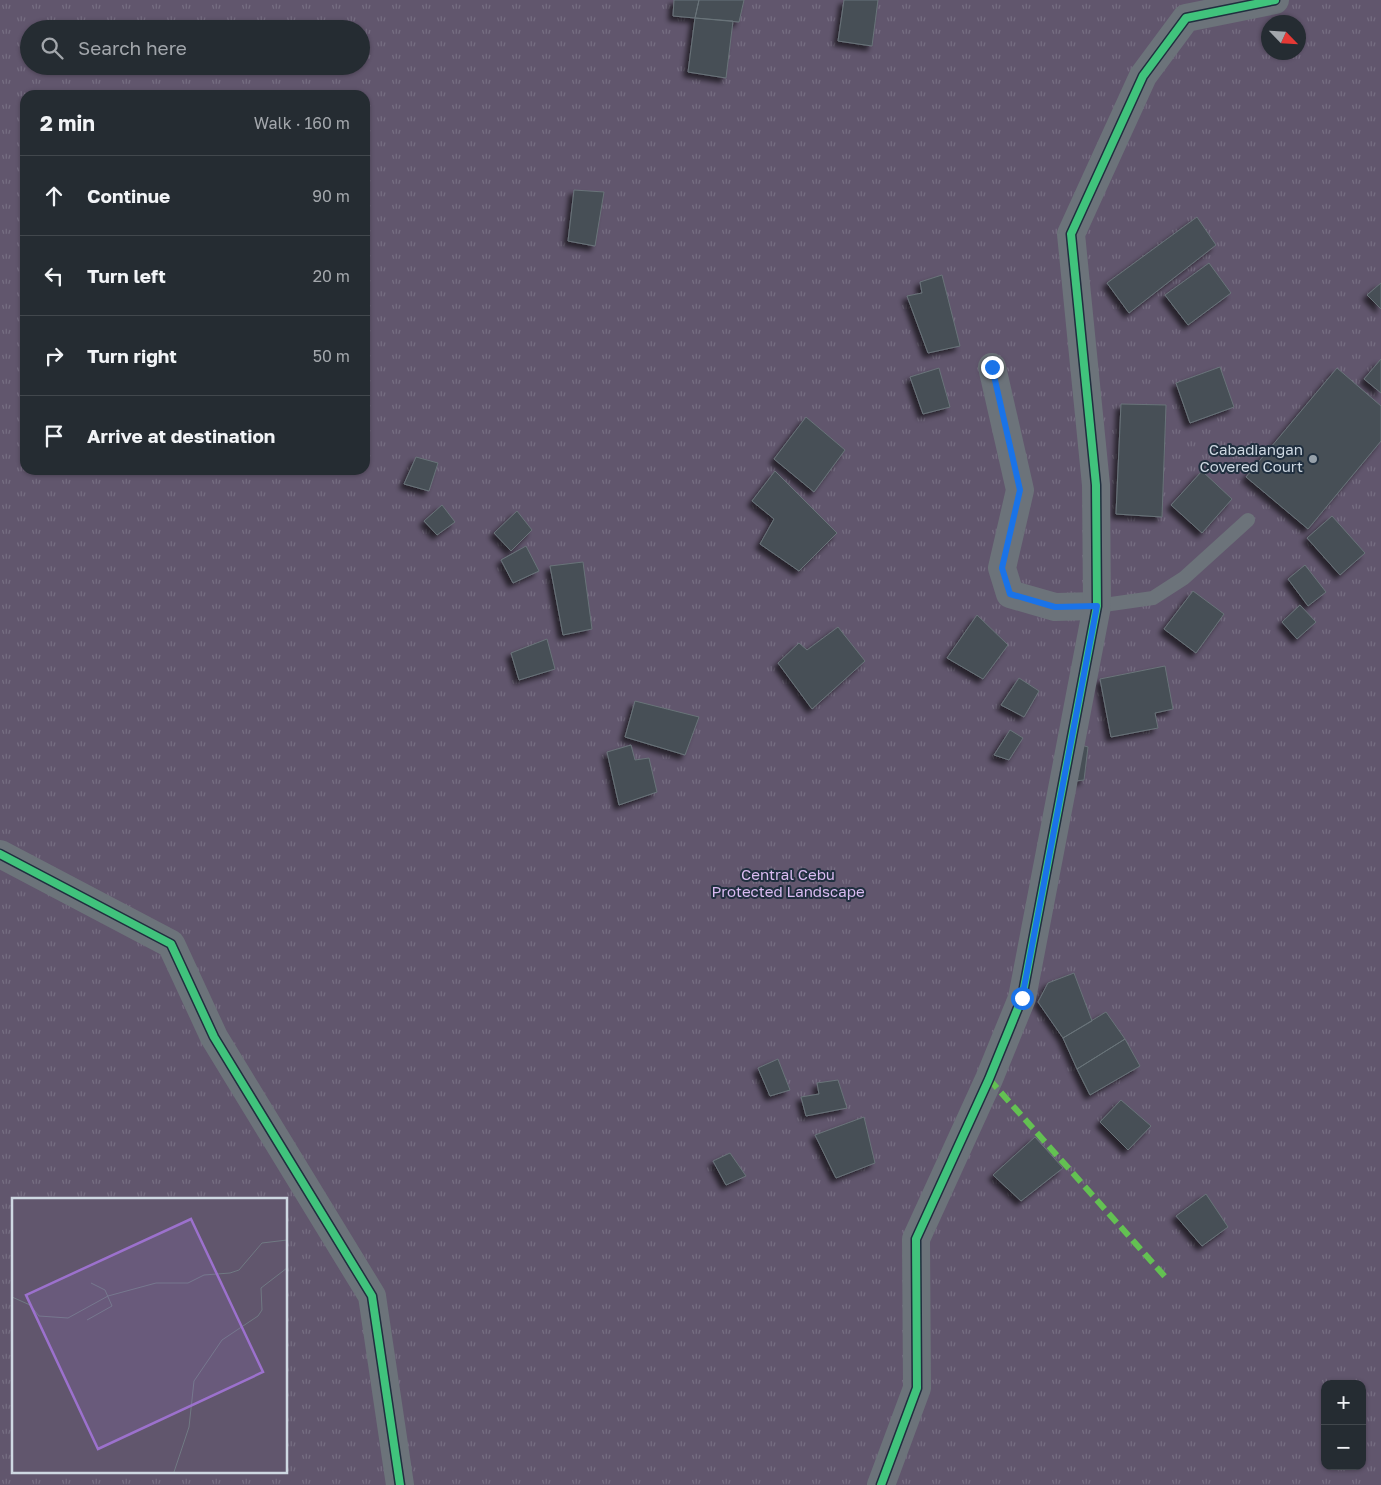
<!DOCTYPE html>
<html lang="en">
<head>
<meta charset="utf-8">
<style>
	:root { --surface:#252c32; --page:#2d343a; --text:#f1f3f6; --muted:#a3a7ac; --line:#42484d }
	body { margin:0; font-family:"Golos Text",sans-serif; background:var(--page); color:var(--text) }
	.controls { position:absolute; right:15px; bottom:15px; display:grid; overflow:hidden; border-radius:10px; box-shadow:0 1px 4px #0004 }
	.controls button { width:45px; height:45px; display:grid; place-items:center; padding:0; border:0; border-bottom:1px solid var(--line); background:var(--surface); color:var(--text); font:25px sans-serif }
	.compass { position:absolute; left:1261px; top:15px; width:45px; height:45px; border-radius:50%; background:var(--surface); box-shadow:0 1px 4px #0004; rotate:115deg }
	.stop { position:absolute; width:15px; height:15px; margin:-11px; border:4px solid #1a73e8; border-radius:50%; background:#fff }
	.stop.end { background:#1a73e8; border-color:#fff; box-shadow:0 1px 5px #0008 }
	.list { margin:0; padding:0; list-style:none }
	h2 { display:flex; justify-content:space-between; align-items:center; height:65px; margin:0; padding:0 20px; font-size:21px }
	h2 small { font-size:16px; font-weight:400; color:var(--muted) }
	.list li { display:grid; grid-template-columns:32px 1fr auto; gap:15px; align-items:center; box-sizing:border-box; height:80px; padding:0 20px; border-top:1px solid var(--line) }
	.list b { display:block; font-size:19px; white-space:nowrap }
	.list em { font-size:16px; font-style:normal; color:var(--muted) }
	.icon { flex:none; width:28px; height:28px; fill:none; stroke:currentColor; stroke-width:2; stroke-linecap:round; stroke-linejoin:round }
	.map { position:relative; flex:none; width:1381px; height:1485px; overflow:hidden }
	.search { position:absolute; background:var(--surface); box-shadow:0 1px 4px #0004; left:20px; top:20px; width:350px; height:55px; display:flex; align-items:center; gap:12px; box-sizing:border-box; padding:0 18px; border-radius:28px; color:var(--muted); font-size:19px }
	.panel { position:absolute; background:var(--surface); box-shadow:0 1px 4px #0004; left:20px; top:90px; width:350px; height:385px; border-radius:15px }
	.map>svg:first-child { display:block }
	.grass { fill:url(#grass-tufts); fill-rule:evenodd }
	.building { fill:#464f56; stroke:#697379; filter:url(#shadow) }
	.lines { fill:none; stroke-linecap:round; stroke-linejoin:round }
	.service { stroke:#6c737a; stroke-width:14 }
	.minor { stroke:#6c737a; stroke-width:28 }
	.tertiary { stroke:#6c737a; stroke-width:28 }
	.quiet { stroke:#63c152; stroke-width:6; stroke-dasharray:12 6; stroke-linecap:butt }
	.cycleway-casing { stroke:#202f3f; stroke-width:11 }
	.cycleway { stroke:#40c37c; stroke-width:8 }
	.route { stroke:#1a73e8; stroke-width:6 }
	.poi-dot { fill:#97a1aa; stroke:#202f3f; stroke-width:2 }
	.labels { text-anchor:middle; stroke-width:4; stroke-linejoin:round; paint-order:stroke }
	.poi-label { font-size:15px; fill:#ced8e2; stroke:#202f3f; text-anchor:end }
	.park-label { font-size:15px; fill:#d9bbf1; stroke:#202f3f }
	.inset-road { fill:none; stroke:#707983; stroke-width:1 }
	.view { fill:#9c71cd; fill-opacity:0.15; stroke:#9c71cd; stroke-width:2.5 }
	.inset-edge { fill:none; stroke:#ced8e2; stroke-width:2.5 }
</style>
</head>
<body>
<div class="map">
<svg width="1381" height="1485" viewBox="0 0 1381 1485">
	<defs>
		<pattern id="grass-tufts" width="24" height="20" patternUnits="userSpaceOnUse" patternTransform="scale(1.25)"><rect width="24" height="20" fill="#61566d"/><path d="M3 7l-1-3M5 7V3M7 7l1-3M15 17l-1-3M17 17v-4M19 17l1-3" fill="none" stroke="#766e82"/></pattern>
		<filter id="shadow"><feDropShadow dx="-4.5" dy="4.5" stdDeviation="2.5" flood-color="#0009"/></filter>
	</defs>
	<rect width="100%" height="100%" fill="#313a43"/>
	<path class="grass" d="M0,0h1381v1485h-1381zM1268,22h30v30h-30zM29,29h332v37h-332zM25,95h340v375h-340zM14,1199h272v272h-272zM1325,1384h37v82h-37z"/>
	<path class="building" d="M674,0h25l-4,18 -22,-2z
		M699,0h45l-5,22 -44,-4z
		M844,0h34l-6,46 -34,-5z
		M695,18l38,3 -7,57 -38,-6z
		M574,190l30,2 -9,54 -27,-5z
		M1197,217l19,28 -87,68 -22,-30z
		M1209,263l22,30 -43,32 -23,-30z
		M942,275l18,71 -32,7 -21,-57 15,-3 -2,-11z
		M1381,283v26l-14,-14z
		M1381,359v34l-17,-14z
		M1220,367l14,40 -44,16 -14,-40z
		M939,368l11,39 -27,7 -13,-37z
		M1337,368l44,38v35l-73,88 -62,-52z
		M1121,404l45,1 -4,112 -46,-3z
		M806,417l39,33 -31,42 -40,-33z
		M416,457l22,6 -9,28 -25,-7z
		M775,471l62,62 -38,38 -39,-27 14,-25 -22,-18z
		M1202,471l30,28 -30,34 -31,-28z
		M442,505l13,17 -18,13 -13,-14z
		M517,511l15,19 -21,21 -17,-18z
		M1332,516l33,37 -25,22 -33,-37z
		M526,546l13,25 -26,12 -12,-23z
		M583,562l9,67 -29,6 -13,-69z
		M1305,565l21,27 -18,14 -20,-27z
		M1193,591l31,23 -28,39 -32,-24z
		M1300,605l16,17 -19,17 -15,-17z
		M977,615l31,30 -25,34 -36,-21z
		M838,627l27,34 -53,48 -34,-46 21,-20 8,7z
		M547,639l8,30 -36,11 -8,-27z
		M1165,666l8,43 -18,4 3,15 -47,9 -11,-58z
		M1019,678l20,13 -15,26 -23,-12z
		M635,701l64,16 -14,38 -60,-18z
		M1010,730l13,8 -14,22 -15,-5z
		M1074,743l14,4 -4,33 -17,2z
		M631,745l4,15 14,-2 8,34 -38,13 -12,-53z
		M1074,973l18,48 -29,17 -25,-36 10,-19z
		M1106,1012l19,27 -48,30 -14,-31z
		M1125,1039l15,27 -50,29 -13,-26z
		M778,1059l12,31 -20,6 -12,-28z
		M838,1080l9,28 -41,8 -5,-19 18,-3 -2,-11z
		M1121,1100l30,26 -23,24 -28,-28z
		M864,1117l11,46 -39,15 -21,-43z
		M1035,1137l28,31 -42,33 -28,-26z
		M730,1153l16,23 -20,9 -13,-24z
		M1206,1194l22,33 -26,19 -26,-30z"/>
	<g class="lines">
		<path class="service" d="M1097,606l56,-8 31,-20 64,-58"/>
		<path class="minor" d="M992,367l28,123 -18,78 8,26 45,13 42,-1"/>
		<path class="tertiary" d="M0,854l171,90 43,93 158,259 28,189
			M881,1485l36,-97 -1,-149 73,-160 33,-81 75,-392 -1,-121 -25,-251 72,-158 43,-58 89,-18"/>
		<path class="quiet" d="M989,1079l179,201"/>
		<g class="cycleway-casing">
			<path id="cycleway" d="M0,854l171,90 43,93 158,259 28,189
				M881,1485l36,-97 -1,-149 73,-160 33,-81 75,-392 -1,-121 -25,-251 72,-158 43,-58 89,-18"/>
		</g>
		<use href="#cycleway" class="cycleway"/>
	</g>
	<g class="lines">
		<path class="route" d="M992,367l28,123 -18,78 8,26 45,13 42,-1 -75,392"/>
	</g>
	<circle class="poi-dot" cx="1313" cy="459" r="5"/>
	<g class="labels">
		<g class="poi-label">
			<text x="1303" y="455">Cabadiangan<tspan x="1303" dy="17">Covered Court</tspan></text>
		</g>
		<g class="park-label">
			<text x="788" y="880">Central Cebu<tspan x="788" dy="17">Protected Landscape</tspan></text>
		</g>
	</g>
	<g transform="translate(12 1198)">
		<rect width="275" height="275" fill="#313a43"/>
		<path d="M0,1h275v273h-275z" fill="#61566d"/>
		<path class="inset-road" d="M0,99l18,8 9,11 29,2 40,-22 48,-13h32l16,-8 26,-2 9,-3 23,-27 25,-3M75,122l25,-14 -7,-16 -14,-7M162,274l15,-45 5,-46 28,-41 36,-24 4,-6 -1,-22 26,-20"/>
		<path class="view" d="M179,21l72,153 -165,77 -72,-154z"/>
		<rect width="275" height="275" class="inset-edge"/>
	</g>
</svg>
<div class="controls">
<button>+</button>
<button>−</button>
</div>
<svg class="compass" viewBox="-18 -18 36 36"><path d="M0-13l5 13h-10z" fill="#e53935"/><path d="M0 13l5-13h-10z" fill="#a3a7ac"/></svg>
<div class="stop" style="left:1022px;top:998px"></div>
<div class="stop end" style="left:992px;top:367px"></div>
<div class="search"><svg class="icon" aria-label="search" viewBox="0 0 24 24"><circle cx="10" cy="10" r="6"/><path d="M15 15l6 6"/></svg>Search here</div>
<section class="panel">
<h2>2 min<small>Walk · 160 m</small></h2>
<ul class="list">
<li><svg class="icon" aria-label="ahead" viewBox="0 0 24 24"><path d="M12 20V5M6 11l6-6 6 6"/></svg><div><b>Continue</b></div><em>90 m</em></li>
<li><svg class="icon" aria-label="left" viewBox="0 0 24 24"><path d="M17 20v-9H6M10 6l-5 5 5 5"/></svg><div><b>Turn left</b></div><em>20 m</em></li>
<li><svg class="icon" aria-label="right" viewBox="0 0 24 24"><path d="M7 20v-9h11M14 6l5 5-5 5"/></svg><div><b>Turn right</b></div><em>50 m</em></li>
<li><svg class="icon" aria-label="arrive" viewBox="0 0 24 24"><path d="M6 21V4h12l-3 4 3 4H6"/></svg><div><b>Arrive at destination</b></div></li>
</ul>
</section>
</div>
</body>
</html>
